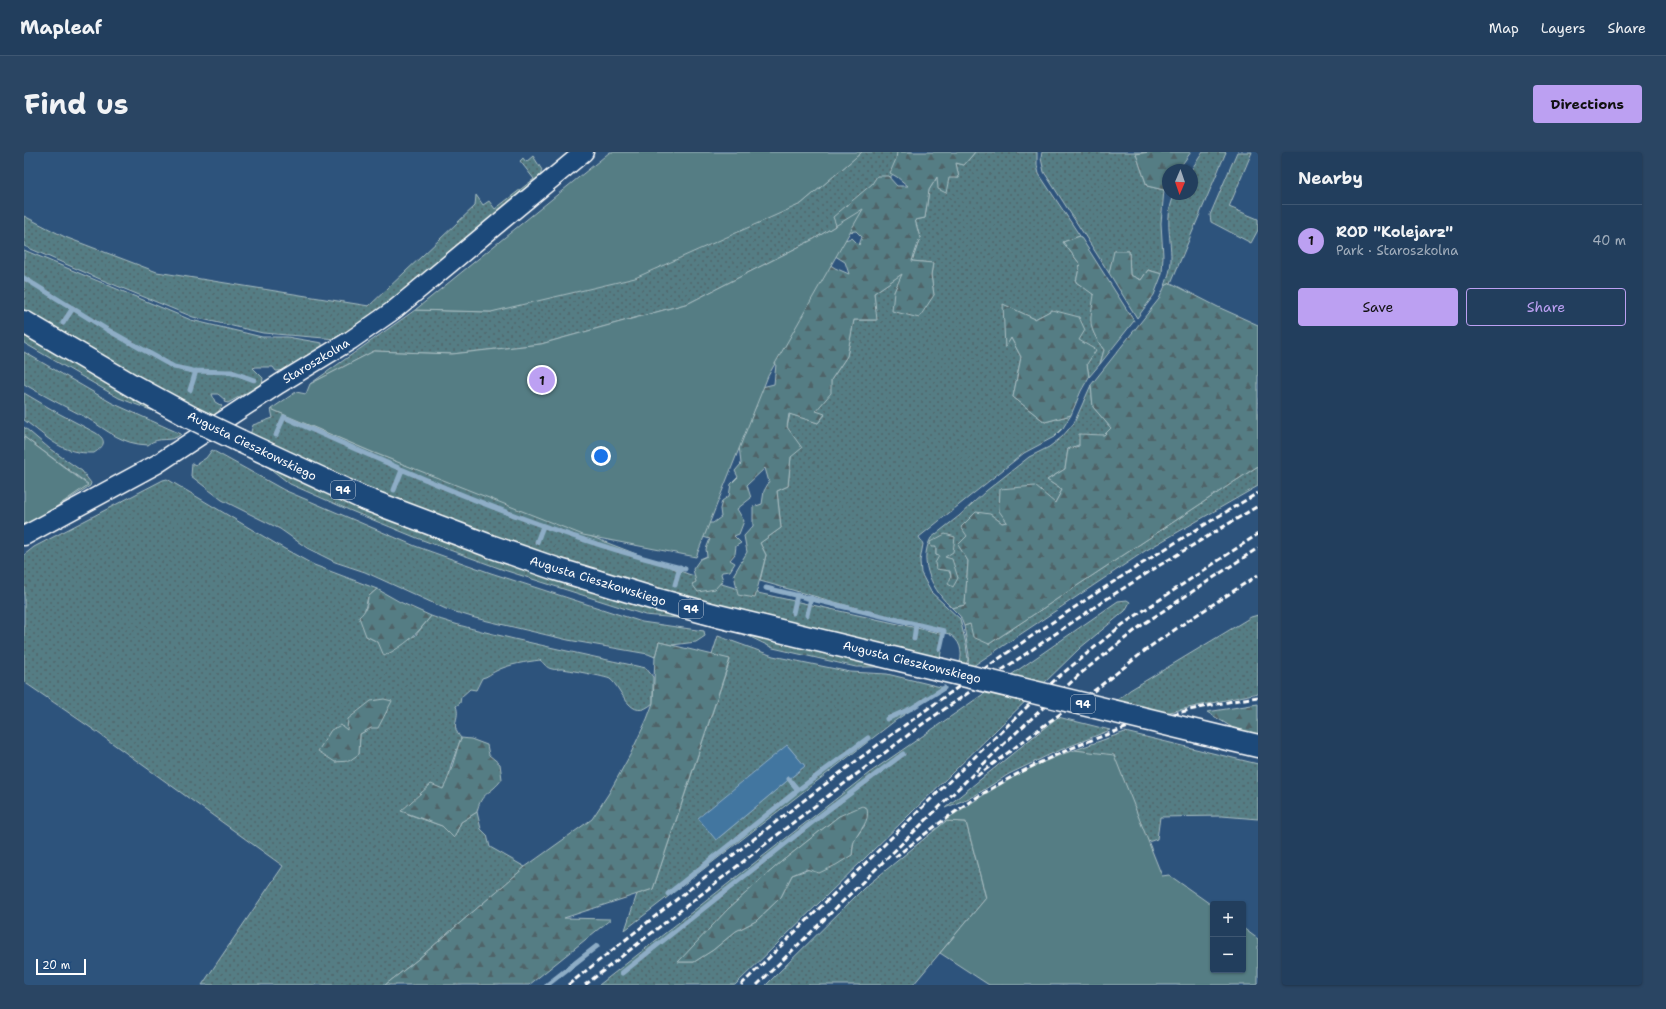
<!DOCTYPE html>
<html lang="en">
<head>
<meta charset="utf-8">
<style>
	:root { --surface:#223e5d; --page:#2a4563; --text:#f1f3f6; --muted:#a2aebc; --line:#3f5772; --accent:#bca0f2 }
	body { margin:0; font-family:"Shantell Sans",sans-serif; background:var(--page); color:var(--text) }
	.controls { position:absolute; right:12px; bottom:12px; display:grid; overflow:hidden; border-radius:4px; box-shadow:0 1px 3px #0004 }
	.controls button { width:36px; height:36px; display:grid; place-items:center; padding:0; border:0; border-bottom:1px solid var(--line); background:var(--surface); color:var(--text); font:20px sans-serif }
	.compass { position:absolute; left:1138px; top:12px; width:36px; height:36px; border-radius:50%; background:var(--surface); box-shadow:0 1px 3px #0004; rotate:182deg }
	.scale { position:absolute; left:12px; bottom:10px; width:50px; box-sizing:border-box; padding-left:4px; border:2px solid #fff; border-top:0; font-size:11px; line-height:14px; white-space:nowrap; color:#fff; -webkit-text-stroke:3px #1f4a7a; paint-order:stroke }
	.you { position:absolute; left:577px; top:304px; width:14px; height:14px; margin:-10px; border:3px solid #fff; border-radius:50%; background:#1a73e8; box-shadow:0 0 0 6px #1a73e833 }
	.badge { display:grid; place-items:center; width:26px; height:26px; border-radius:50%; background:var(--accent); color:#111; font-size:13px; font-weight:700 }
	.pin { position:absolute; translate:-50% -50%; border:2px solid #fff; box-shadow:0 1px 4px #0006 }
	.list { margin:0; padding:0; list-style:none }
	h2 { display:flex; justify-content:space-between; align-items:center; height:52px; margin:0; padding:0 16px; font-size:17px }
	h2 small { font-size:13px; font-weight:400; color:var(--muted) }
	.list li { display:grid; grid-template-columns:26px 1fr auto; gap:12px; align-items:center; box-sizing:border-box; height:72px; padding:0 16px; border-top:1px solid var(--line) }
	.list b { display:block; font-size:15px; white-space:nowrap }
	.list p { margin:0; font-size:13px; white-space:nowrap; color:var(--muted) }
	.list em { font-size:13px; font-style:normal; color:var(--muted) }
	.actions { display:flex; gap:8px; padding:12px 16px }
	.actions a { flex:1; padding:9px 0; border:1px solid var(--accent); border-radius:4px; text-align:center; font-size:14px; color:var(--accent) }
	.actions .main { background:var(--accent); color:#111 }
	.map { position:relative; flex:none; width:1234px; height:833px; overflow:hidden; border-radius:4px }
	header { display:flex; align-items:center; gap:24px; box-sizing:border-box; height:56px; padding:0 20px; background:var(--surface); border-bottom:1px solid var(--line) }
	header strong { font-size:19px }
	nav { display:flex; gap:22px; margin-inline-start:auto; font-size:14px }
	.intro { display:flex; align-items:center; justify-content:space-between; box-sizing:border-box; height:96px; padding:0 24px }
	h1 { margin:0; font-size:28px }
	.button { padding:10px 18px; border-radius:4px; background:var(--accent); color:#111; font-size:14px; font-weight:700 }
	main { display:flex; gap:24px; padding:0 24px }
	aside { flex:1; background:var(--surface); border-radius:4px; box-shadow:0 1px 3px #0004 }
	.map>svg:first-child { display:block }
	.grass { fill:url(#grass-dots); stroke:#aabec2; fill-rule:evenodd }
	.forest { fill:url(#forest-firs); stroke:#aabec2 }
	.green { fill:#557d84; stroke:#aabec2 }
	.water { fill:#4376a0; stroke:#8eadc6 }
	.lines { fill:none; stroke-linecap:round; stroke-linejoin:round }
	.stream { stroke:#8eadc6; stroke-width:5 }
	.minor-casing { stroke:#fff; stroke-width:21 }
	.major-casing { stroke:#fff; stroke-width:25 }
	.minor { stroke:#1f4a7a; stroke-width:18 }
	.major { stroke:#1f4a7a; stroke-width:22 }
	.rail { stroke:#fff; stroke-width:3; stroke-dasharray:6 3; stroke-linecap:butt }
	.major-bridge-casing { stroke:#fff; stroke-width:25; stroke-linecap:butt }
	.major-bridge { stroke:#1f4a7a; stroke-width:22 }
	.labels { text-anchor:middle; stroke-width:4; stroke-linejoin:round; paint-order:stroke }
	.shield { fill:#1f4a7a; stroke:#bcc9d7; stroke-width:1 }
	.shield-label { font-size:11px; font-weight:bold; fill:#fff }
	.street-label { font-size:12px; fill:#fff; stroke:#1f4a7a }
</style>
</head>
<body>
<header>
<strong>Mapleaf</strong>
<nav><a>Map</a><a>Layers</a><a>Share</a></nav>
</header>
<div class="intro"><h1>Find us</h1><a class="button">Directions</a></div>
<main>
<div class="map">
<svg width="1234" height="833" viewBox="0 0 1234 833">
	<defs>
		<pattern id="grass-dots" width="8" height="8" patternUnits="userSpaceOnUse"><rect width="8" height="8" fill="#557d84"/><path d="M2 2h.1M6 6h.1" fill="none" stroke="#506468" stroke-width="1.8" stroke-linecap="round"/></pattern>
		<pattern id="forest-firs" width="22" height="20" patternUnits="userSpaceOnUse"><rect width="22" height="20" fill="#557d84"/><path d="M5 1l3.5 6h-7zM16 11l3.5 6h-7z" fill="#506468"/></pattern>
	</defs>
	<rect width="100%" height="100%" fill="#2d537c"/>
	<filter id="ink" filterUnits="userSpaceOnUse"><feTurbulence type="fractalNoise" baseFrequency=".025" numOctaves="2"/><feDisplacementMap in="SourceGraphic" scale="8" xChannelSelector="R" yChannelSelector="G"/><feConvolveMatrix kernelMatrix="1 2 1 2 8 2 1 2 1" color-interpolation-filters="sRGB"/></filter>
	<g filter="url(#ink)">
		<path class="grass" d="M838,0h50l-49,57 -49,30 -125,64 -148,41 -89,10 -78,-3 -64,33 105,-74 76,2 310,-108z
			M951,0h62v13l2,9 41,62 -17,6 17,22 -4,18 19,13c-5,26 -7,33 9,55l-4,14 -11,13 -2,-13 -9,-24 -26,-30 -17,9 -31,-14 1,42 6,-9 10,19 -8,40 32,25 26,-7 -8,13 -9,9 -30,16 -105,84 4,7 -3,17 1,12 10,19 29,27 6,25 2,16 -2,4 -6,-1c3,-12 0,-23 -11,-29l-189,-53 6,-26 -6,-12 21,-15 -4,-37 11,-5 3,-29 -4,-30 3,-13 28,9 7,-8 -10,-4 15,-18 1,-13 16,-24 7,-36h22l-2,-27 29,-20 -9,19 40,3 -3,-20 2,-12 -21,-2 8,-23 -5,-18 10,-2 4,-28 9,-14 21,2 -3,-15 8,2z
			M1018,0h107l-13,2 11,32 17,4 -3,33 2,33 -1,18 -14,-4 -7,10 -11,-5 -1,-24h-14l-6,22 -65,-101 -3,-14z
			M1179,0h23l-53,126 -2,5 -6,3c3,-9 6,-17 6,-27 0,-24 -7,-43 4,-65h17l-1,-24z
			M1213,0h15l-23,55 29,12v11l-7,13 -40,-21 -1,-7z
			M509,4l9,14 -4,12 -154,126 -47,31 -74,-6 -70,-16 -93,-38 -76,-33v-30l41,21 92,35 212,34 106,-100 1,-11 7,10 6,-4 6,8 39,-30 -14,-18 3,-3 3,4z
			M0,98l167,70 71,17h25l35,6v8l-32,19 -14,1 -3,-4h-17l-3,1 10,10 -1,6 -34,19 -4,-1 1,-2 -7,-6h-6l3,8 7,4 -8,12 -76,-40 -114,-67z
			M0,184l137,78 -42,-16 -95,-55z
			M0,200l88,51 69,31c-10,10 -22,1 -33,11 -27,-1 -40,-14 -61,-27 -21,-11 -43,-22 -63,-34z
			M1067,233l2,22 18,21 -7,7 -36,14 -3,20 -18,11 15,10 -7,13 -48,19 -5,1 -12,-9 -31,31 9,16 -3,44 -13,3c-18,-16 -35,-46 -21,-70l28,-22 27,-25 43,-34 20,-10 13,-10 12,-14zM912,395l22,31 -7,-1c-2,-8 -8,-19 -15,-22z
			M0,241l34,20 38,20c11,7 9,13 -2,20 -34,1 -45,-15 -70,-33z
			M247,257l101,43 316,122 47,14 209,46 -4,24 -91,-20 -195,-49 -164,-52 -150,-60 -90,-42 3,-10 20,-7z
			M0,275l26,22 32,22 9,12 -1,3 -34,21 32,-23 -64,-47z
			M188,298l72,40 131,56 76,27 151,49 62,9 1,5 -9,6 -24,3 -13,-3 -4,15 -7,-3 -80,-14 -93,-22 -29,-9 -81,-37 -30,-10 -28,-14 -27,-19 -58,-29 -31,-24 1,-13 3,2 11,-7z
			M1234,314v20l-113,65 -175,117 -2,-4 1,-9 -5,-29 6,-2 19,20z
			M244,315c135,63 275,113 419,152l-42,-4 -141,-45 -87,-32 -68,-28 -59,-26z
			M143,327l116,69 31,17 63,24 -9,8 -4,16 2,23 12,6 37,-6 16,-20c27,10 55,16 83,23 44,10 88,20 132,29l7,9v26c-23,21 -30,-14 -43,-24 -3,-2 -44,-10 -49,-10 -3,0 -6,1 -9,0 -6,-1 -8,-6 -12,-9 -14,2 -31,4 -44,11 -5,2 -8,6 -14,7l-6,12 -6,-1 -9,8 -1,6 -4,3c5,13 -7,18 5,32l-10,27 -3,15 -5,9 -35,25 34,12 12,12 7,-16 16,-10 4,17 6,6 3,12 35,20 -108,93 -32,25h-183l81,-119 -189,-136 -70,-48v-127l10,-8 129,-67zM363,560l-16,16 -11,6 -1,20 -10,6 -14,2 6,-37 6,6z
			M1103,448l3,2 -5,9 -45,37 -345,337h-136l270,-212 249,-172zM815,664l26,9 -11,15 -2,15 -60,20 -11,22 -25,24 -20,10 -23,19 -19,12h-15l49,-53 53,-47z
			M1234,463v78l-93,20 -49,-12 14,-11 121,-73z
			M716,480l18,5 130,30h-32l-83,-19z
			M694,484l55,20 77,16 37,2 58,14 -49,32 -271,210 12,-36 16,-5 77,-229 -18,-5zM763,593l18,21 -89,74z
			M1034,565l52,13 -57,23 -44,21 -35,22 -29,12z
			M1101,580l133,32v55l-36,-3 -62,1 -3,22 -9,3 -34,-86 -39,-6z
			M922,669l20,1 20,76 -73,87h-147l98,-97z"/>
		<path class="forest" d="M873,0h78l-11,13 -8,-2 3,15h-10l-3,15 -8,-4 -1,-12 -8,13 -4,28 -10,2 5,18 -8,23 21,2 -2,12 3,20 -15,23 -27,-7 2,-19 8,-18 -28,19 3,27h-23l-7,36 -16,24v13l-15,18 9,3 -7,9 -29,-9 -2,13 15,21 -11,9 -3,29 -11,5 4,37 -21,15 6,12 -11,43 -17,-3 -4,-21 13,-22 -3,-16 9,-10v-19l9,-3 2,-13 5,-9 -4,-14 -18,17 4,13 -14,11 7,12 -5,13 -5,2 7,7 -5,3 -1,8 -5,6 5,3 -5,8 -8,1 -1,2 2,6 -8,9 -17,3 -6,-8 4,-2 -3,-13 7,-10 7,-3 -1,-7 4,-10 -7,-2 4,-14h6l8,-6 -1,-8 2,-8 7,-5 2,-12 7,-7 -3,-6 6,-7 -2,-19 11,-28 7,-12 -9,-4 10,-13 16,-4 2,-20 -5,-7 52,-97 12,8 14,6 -4,-12 -13,-8 5,-12 15,-4 7,7 3,-8 -6,-6 -17,2 -6,-16 39,-33 5,-8h11l9,10h11l-11,-9 -7,-4 6,-14z
			M1125,0h42l-13,18h-10v14l-4,6 -17,-4 -11,-32z
			M1056,84l54,85 -34,43 4,-14c-17,-24 -14,-28 -10,-55l-18,-13 4,-18 -17,-22z
			M1090,99h15l1,24 11,5 7,-10 14,4 -8,21 -17,23 -28,-45z
			M1147,131l47,24 40,18v141l-269,178 -16,-7 -3,-13 -6,2 -4,-10 -8,-8 13,-3 3,-44 -10,-16 9,-9 -6,-9 15,-15 14,2 12,9 5,-1 -8,-11 1,-22 35,-3 20,17 7,-13 -15,-10 18,-11 3,-20 11,-3v-12l25,1 7,-7 -18,-21 -2,-22 68,-86 6,-13z
			M979,152l32,15 17,-9 27,7 6,13 -6,10 17,10 -9,14 2,13 -8,14 -10,24 -26,7 -32,-25 8,-40 -10,-19 -6,10z
			M921,382l10,3 -2,15 -8,5 7,2 6,19 -5,9 -5,-3 3,-7 -1,-6 -14,-2 -1,-6 4,-7 -3,-1v-8h-5l-1,-5z
			M353,437l23,13 31,14c-16,20 -24,28 -47,40l-6,-14 -12,-6 -7,-19c7,-6 8,-11 9,-20z
			M635,490l71,17 -77,230 -89,29 47,1 -82,66h-144l32,-25 108,-93 67,-48 17,-26 21,-38 17,-36 6,-16 2,-46z
			M360,547l8,2 -14,27h-7l-11,6 -1,20 -10,7 -14,1 -17,-11 13,-21 10,-5 6,5 1,-11 23,-18z
			M1234,552v32l-20,-5 -31,-19z
			M437,586l10,1 16,6 2,10 11,9 2,15c-11,16 -21,12 -25,33l-16,10 -7,16 -12,-12 -41,-15 30,-27 12,5c8,-14 12,-35 18,-51z
			M838,654l5,2c3,15 -7,20 -12,32 -3,4 -2,10 -3,15l-16,10 -17,8 -13,-4 -14,6 -11,22 -25,24 -20,10 -23,19 -19,12h-16l50,-53 53,-47 58,-46z"/>
		<path class="green" d="M586,0h252l-61,52 -166,74 -144,34 -76,-2z
			M839,57l-95,167 -72,181 -113,-22 -211,-83 -101,-43 25,-17 10,2 4,-10 64,-33 78,3 89,-10 148,-41 125,-64z
			M0,285l64,48 -32,22 -32,19z
			M1051,598l39,5 48,121 7,-1 44,31v64h30v-42l15,11v46h-269l-49,-32 46,-55 -20,-76 -22,-1c41,-27 83,-56 131,-71z"/>
		<path class="water" d="M763,593l18,21 -89,74 -18,-22z"/>
		<g class="lines">
			<path class="stream" d="M0,126l82,51 68,38 19,4 39,1 22,8
				M39,171l10,-15
				M166,238l6,-19
				M252,283l8,-18c130,59 262,118 401,152
				M370,338l8,-20
				M513,390l6,-16
				M651,433l5,-18
				M742,436l178,43 -4,18
				M769,461l4,-18
				M783,463l4,-17
				M890,487l2,-15
				M863,567l25,-11 32,-20
				M765,627l9,11
				M644,742l130,-104 70,-52
				M598,821l202,-160 79,-59
				M523,833l50,-39"/>
			<g class="minor-casing">
				<path id="minor" d="M0,384l133,-72 122,-80 72,-44 43,-30 190,-158"/>
			</g>
			<g class="major-casing">
				<path id="major" d="M0,170l109,64 59,32
					M216,289l123,57 127,48 66,23 99,30 63,17 220,53
					M1204,587l30,7"/>
			</g>
			<use href="#minor" class="minor"/>
			<use href="#major" class="major"/>
			<path class="rail" d="M953,624l73,-55 45,-31 56,-44 38,-26 69,-45
				M871,705c25,-19 50,-39 76,-56 88,-56 185,-89 287,-104
				M544,833c116,-91 231,-184 351,-270 110,-79 222,-154 339,-222
				M561,833l214,-167 125,-95 181,-123 55,-35 98,-59
				M717,833l192,-188 124,-119 65,-53 136,-91
				M733,833l249,-243 74,-68 62,-49 116,-77"/>
			<g class="major-bridge-casing">
				<path id="major-bridge" d="M168,266l48,23
					M914,517l290,70"/>
			</g>
			<use href="#major-bridge" class="major-bridge"/>
		</g>
	</g>
	<g class="labels">
		<g class="shield">
			<rect x="307" y="329" width="24" height="18" rx="3"/>
			<rect x="655" y="448" width="24" height="18" rx="3"/>
			<rect x="1047" y="543" width="24" height="18" rx="3"/>
		</g>
		<g class="shield-label">
			<text x="319" y="342">94</text>
			<text x="667" y="461">94</text>
			<text x="1059" y="556">94</text>
		</g>
		<g class="street-label">
			<text transform="translate(292 209) rotate(-31)" y="4">Staroszkolna</text>
			<text transform="translate(228 294) rotate(26)" y="4">Augusta Cieszkowskiego</text>
			<text transform="translate(574 429) rotate(17)" y="4">Augusta Cieszkowskiego</text>
			<text transform="translate(888 510) rotate(14)" y="4">Augusta Cieszkowskiego</text>
		</g>
	</g>
</svg>
<div class="controls">
<button>+</button>
<button>−</button>
</div>
<svg class="compass" viewBox="-18 -18 36 36"><path d="M0-13l5 13h-10z" fill="#e53935"/><path d="M0 13l5-13h-10z" fill="#a2aebc"/></svg>
<div class="scale">20 m</div>
<div class="you"></div>
<div class="pin badge" style="left:518px;top:228px">1</div>
</div>
<aside>
<h2>Nearby<small></small></h2>
<ul class="list">
<li><span class="badge">1</span><div><b>ROD &quot;Kolejarz&quot;</b><p>Park · Staroszkolna</p></div><em>40 m</em></li>
</ul>
<div class="actions"><a class="main">Save</a><a>Share</a></div>
</aside>
</main>
</body>
</html>
